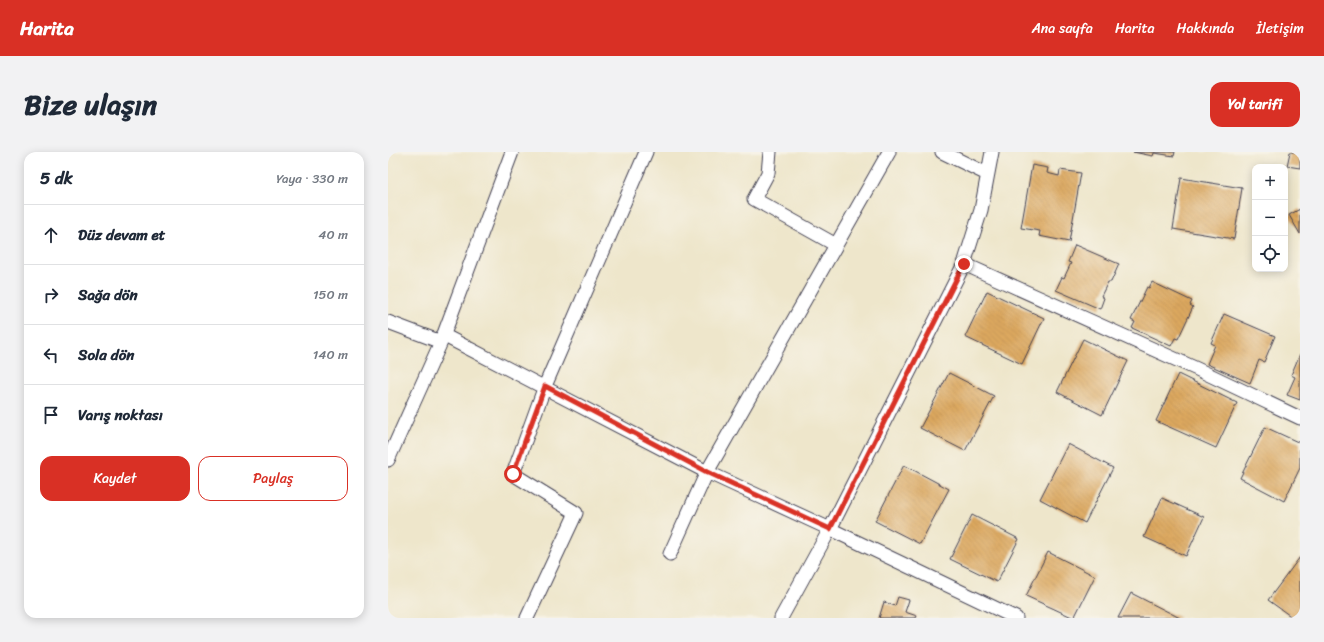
<!DOCTYPE html>
<html lang="tr">
<head>
<meta charset="utf-8">
<style>
	:root { --surface:#fff; --page:#f2f2f3; --text:#1f2937; --muted:#747a83; --line:#e0e1e3; --accent:#d93025 }
	body { margin:0; font-family:Sriracha,sans-serif; background:var(--page); color:var(--text) }
	.controls { position:absolute; right:12px; top:12px; display:grid; overflow:hidden; border-radius:8px; box-shadow:0 2px 10px #0003 }
	.controls button { width:36px; height:36px; display:grid; place-items:center; padding:0; border:0; border-bottom:1px solid var(--line); background:var(--surface); color:var(--text); font:20px sans-serif }
	.stop { position:absolute; width:12px; height:12px; margin:-9px; border:3px solid #d93025; border-radius:50%; background:#fff }
	.stop.end { background:#d93025; border-color:#fff; box-shadow:0 1px 4px #0008 }
	.list { margin:0; padding:0; list-style:none }
	h2 { display:flex; justify-content:space-between; align-items:center; height:52px; margin:0; padding:0 16px; font-size:17px }
	h2 small { font-size:13px; font-weight:400; color:var(--muted) }
	.list li { display:grid; grid-template-columns:26px 1fr auto; gap:12px; align-items:center; box-sizing:border-box; height:60px; padding:0 16px; border-top:1px solid var(--line) }
	.list b { display:block; font-size:15px; white-space:nowrap }
	.list em { font-size:13px; font-style:normal; color:var(--muted) }
	.actions { display:flex; gap:8px; padding:12px 16px }
	.actions a { flex:1; padding:9px 0; border:1px solid var(--accent); border-radius:12px; text-align:center; font-size:14px; color:var(--accent) }
	.actions .main { background:var(--accent); color:#fff }
	.icon { flex:none; width:22px; height:22px; fill:none; stroke:currentColor; stroke-width:2; stroke-linecap:round; stroke-linejoin:round }
	.map { position:relative; flex:none; width:912px; height:466px; overflow:hidden; border-radius:12px }
	header { display:flex; align-items:center; gap:24px; box-sizing:border-box; height:56px; padding:0 20px; background:var(--accent); color:#fff }
	header strong { font-size:19px }
	nav { display:flex; gap:22px; margin-inline-start:auto; font-size:14px }
	.intro { display:flex; align-items:center; justify-content:space-between; box-sizing:border-box; height:96px; padding:0 24px }
	h1 { margin:0; font-size:28px }
	.button { padding:10px 18px; border-radius:12px; background:var(--accent); color:#fff; font-size:14px; font-weight:700 }
	main { display:flex; gap:24px; padding:0 24px }
	aside { flex:1; background:var(--surface); border-radius:12px; box-shadow:0 2px 10px #0003 }
	.map>svg:first-child { display:block }
	.building { fill:url(#building-back-hatch) }
	.lines { fill:none; stroke-linecap:round; stroke-linejoin:round }
	.street-casing { stroke:#413f51; stroke-width:15 }
	.street { stroke:#fff; stroke-width:13 }
	.route { stroke:#d93025; stroke-width:5 }
</style>
</head>
<body>
<header>
<strong>Harita</strong>
<nav><a>Ana sayfa</a><a>Harita</a><a>Hakkında</a><a>İletişim</a></nav>
</header>
<div class="intro"><h1>Bize ulaşın</h1><a class="button">Yol tarifi</a></div>
<main>
<aside>
<h2>5 dk<small>Yaya · 330 m</small></h2>
<ul class="list">
<li><svg class="icon" aria-label="ahead" viewBox="0 0 24 24"><path d="M12 20V5M6 11l6-6 6 6"/></svg><div><b>Düz devam et</b></div><em>40 m</em></li>
<li><svg class="icon" aria-label="right" viewBox="0 0 24 24"><path d="M7 20v-9h11M14 6l5 5-5 5"/></svg><div><b>Sağa dön</b></div><em>150 m</em></li>
<li><svg class="icon" aria-label="left" viewBox="0 0 24 24"><path d="M17 20v-9H6M10 6l-5 5 5 5"/></svg><div><b>Sola dön</b></div><em>140 m</em></li>
<li><svg class="icon" aria-label="arrive" viewBox="0 0 24 24"><path d="M6 21V4h12l-3 4 3 4H6"/></svg><div><b>Varış noktası</b></div></li>
</ul>
<div class="actions"><a class="main">Kaydet</a><a>Paylaş</a></div>
</aside>
<div class="map">
<svg width="912" height="466" viewBox="0 0 912 466">
	<defs>
		<pattern id="building-back-hatch" width="6" height="6" patternUnits="userSpaceOnUse"><rect width="6" height="6" fill="#dca75f"/><path d="M-1 5l2 2M0 0l6 6M5-1l2 2" fill="none" stroke="#bc8f53"/></pattern>
	</defs>
	<rect width="100%" height="100%" fill="#f7f3e8"/>
	<filter id="ink" filterUnits="userSpaceOnUse"><feTurbulence type="fractalNoise" baseFrequency=".025" numOctaves="2"/><feDisplacementMap in="SourceGraphic" scale="8" xChannelSelector="R" yChannelSelector="G"/><feConvolveMatrix kernelMatrix="1 2 1 2 8 2 1 2 1" color-interpolation-filters="sRGB"/></filter>
	<filter id="wash" filterUnits="userSpaceOnUse"><feTurbulence type="fractalNoise" baseFrequency=".012" numOctaves="4" result="noise"/><feDisplacementMap in="SourceGraphic" scale="16" xChannelSelector="R" yChannelSelector="G"/><feGaussianBlur stdDeviation="0.9" result="paint"/><feColorMatrix in="noise" values="0 0 0 0 0 0 0 0 0 0 0 0 0 0 0 0 0 1.4 0 .05"/><feComposite in="paint" operator="in"/></filter>
	<g filter="url(#wash)">
		<rect width="100%" height="100%" fill="#eee6cb"/>
		<g id="blocks">
			<path class="building" d="M745,0h42l-1,4 -20,-3 -1,3z
				M902,0h10v16l-13,-2z
				M644,13l16,3 -1,5 12,3 1,-6 21,3 -12,69 -30,-6 1,-5 -19,-3z
				M793,26l61,10 -8,51 -61,-10z
				M912,57v25l-11,-19z
				M687,93l44,19 -8,18h-3l-7,14 3,2 -4,11 -44,-19 6,-13 2,1 7,-15 -3,-1z
				M764,130l40,19 -2,4 3,2 -15,32 -3,-1 -4,8 -39,-18 3,-6 -4,-2 16,-33 2,1z
				M599,139l57,27 -22,46 -57,-27z
				M836,162l51,22 -11,26 -5,-2 -9,23 -43,-19 8,-19 -4,-2z
				M695,187l45,22 -26,54 -45,-23z
				M912,202v46l-13,-5 8,-18 -4,-2z
				M561,221l45,23 -29,55 -45,-23z
				M790,222l59,29 -21,45 -60,-27z
				M877,275l35,16v25l-16,33 -44,-23z
				M680,292l45,24 -28,55 -45,-24z
				M516,313l45,24 -29,55 -45,-23z
				M774,346l42,19 -18,39 -42,-19z
				M584,363l47,24 -22,43 -47,-23z
				M660,400l47,24 -21,42 -48,-22z
				M912,405v61h-7l-25,-18z
				M743,441l49,25h-62z
				M510,445l11,3 -4,12 12,4 -1,2h-37l5,-16 11,4z"/>
		</g>
	</g>
	<g filter="url(#ink)">
		<use href="#blocks" fill-opacity="0" stroke="#413f51" stroke-width="1"/>
		<g class="lines">
			<g class="street-casing">
				<path id="street" d="M382,0l-2,21 -14,26 82,46
					M554,0l45,22
					M576,112l233,105 103,49
					M0,170l53,20
					M55,183l264,137 123,57 134,-265 17,-54 11,-58
					M0,308l53,-118 71,-190
					M282,402l37,-82 182,-320
					M139,466l49,-105 -63,-39 32,-88 101,-234
					M393,466l49,-89 186,89"/>
			</g>
			<use href="#street" class="street"/>
		</g>
	</g>
	<g class="lines" filter="url(#ink)">
		<path class="route" d="M125,322l32,-88 162,86 123,57 134,-265"/>
	</g>
</svg>
<div class="controls">
<button>+</button>
<button>−</button>
<button><svg class="icon" aria-label="locate" viewBox="0 0 24 24"><circle cx="12" cy="12" r="6"/><path d="M12 2v4M12 18v4M2 12h4M18 12h4"/></svg></button>
</div>
<div class="stop" style="left:125px;top:322px"></div>
<div class="stop end" style="left:576px;top:112px"></div>
</div>
</main>
</body>
</html>
